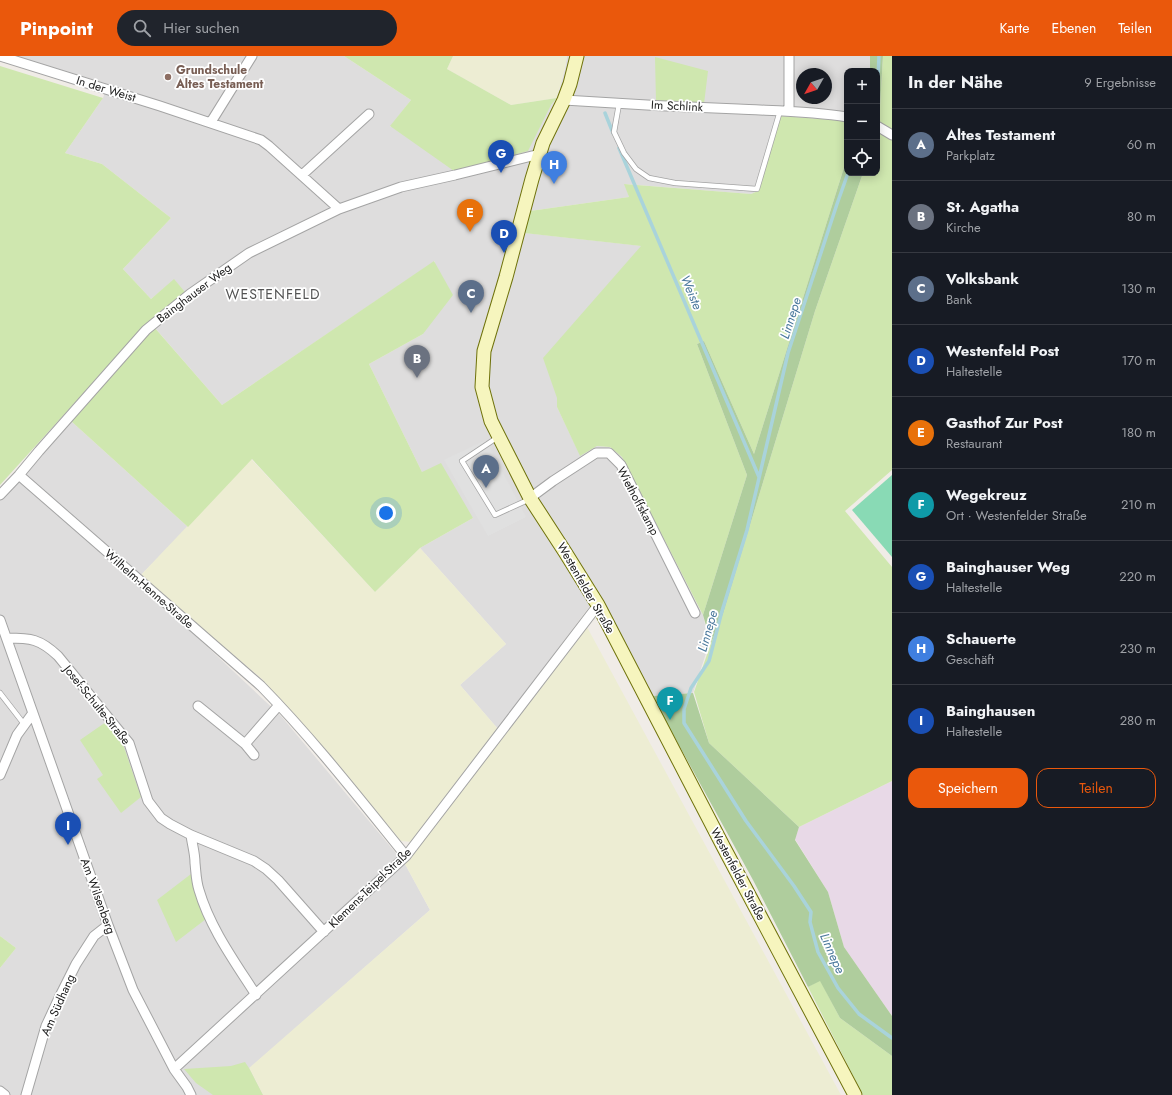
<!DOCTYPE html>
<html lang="de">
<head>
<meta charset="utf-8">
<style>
	:root { --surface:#171b24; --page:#20242c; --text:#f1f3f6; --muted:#9ea1a6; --line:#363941; --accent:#ea580c }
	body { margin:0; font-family:Jost,sans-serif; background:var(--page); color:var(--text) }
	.controls { position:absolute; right:12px; top:12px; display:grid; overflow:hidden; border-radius:8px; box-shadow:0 2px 10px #0003 }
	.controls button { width:36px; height:36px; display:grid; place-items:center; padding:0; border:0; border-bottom:1px solid var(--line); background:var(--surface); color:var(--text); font:20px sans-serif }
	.compass { position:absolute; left:796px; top:12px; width:36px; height:36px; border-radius:50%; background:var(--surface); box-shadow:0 2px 10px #0003; rotate:230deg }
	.you { position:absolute; left:386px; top:457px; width:14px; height:14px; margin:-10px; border:3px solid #fff; border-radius:50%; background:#1a73e8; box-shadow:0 0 0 6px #1a73e833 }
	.badge { display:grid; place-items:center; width:26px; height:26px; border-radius:50%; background:var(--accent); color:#fff; font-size:13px; font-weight:700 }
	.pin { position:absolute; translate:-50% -33px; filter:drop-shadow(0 1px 2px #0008) }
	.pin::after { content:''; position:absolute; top:21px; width:14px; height:12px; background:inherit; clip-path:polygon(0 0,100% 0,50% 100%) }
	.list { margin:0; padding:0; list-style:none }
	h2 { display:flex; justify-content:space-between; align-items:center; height:52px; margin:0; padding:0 16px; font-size:17px }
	h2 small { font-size:13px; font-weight:400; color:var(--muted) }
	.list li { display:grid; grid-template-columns:26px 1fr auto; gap:12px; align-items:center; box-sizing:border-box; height:72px; padding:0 16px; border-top:1px solid var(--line) }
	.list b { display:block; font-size:15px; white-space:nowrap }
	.list p { margin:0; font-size:13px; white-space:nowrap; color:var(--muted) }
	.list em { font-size:13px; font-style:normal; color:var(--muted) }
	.actions { display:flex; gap:8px; padding:12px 16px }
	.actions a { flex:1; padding:9px 0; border:1px solid var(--accent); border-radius:12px; text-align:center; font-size:14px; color:var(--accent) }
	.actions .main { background:var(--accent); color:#fff }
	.icon { flex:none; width:22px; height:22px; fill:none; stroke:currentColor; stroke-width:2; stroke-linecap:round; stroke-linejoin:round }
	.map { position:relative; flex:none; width:892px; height:1039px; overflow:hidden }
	header { display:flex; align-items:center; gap:24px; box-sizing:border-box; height:56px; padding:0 20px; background:var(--accent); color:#fff }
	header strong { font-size:19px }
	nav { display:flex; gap:22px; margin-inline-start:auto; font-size:14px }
	.search { width:280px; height:36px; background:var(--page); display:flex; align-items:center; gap:10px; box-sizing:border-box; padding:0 14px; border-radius:22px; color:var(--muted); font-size:15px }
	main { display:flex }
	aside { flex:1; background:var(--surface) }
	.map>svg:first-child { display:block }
	.residential { fill:#dedddd; fill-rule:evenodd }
	.industrial { fill:#e8d9e7 }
	.farmland { fill:#ededd3 }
	.grass { fill:#cfe7af }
	.forest { fill:#afcd9d }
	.pitch { fill:#89dab5 }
	.parking { fill:#e0e0e0 }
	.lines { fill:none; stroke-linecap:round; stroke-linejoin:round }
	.stream { stroke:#a9d3db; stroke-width:3.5 }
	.lane-casing { stroke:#a4a4a4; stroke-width:6 }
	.street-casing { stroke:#a4a4a4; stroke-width:11 }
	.secondary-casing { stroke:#6f720b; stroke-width:15 }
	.lane { stroke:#fff; stroke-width:4.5 }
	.street { stroke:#fff; stroke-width:9 }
	.secondary { stroke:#f6f5be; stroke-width:13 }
	.education-dot { fill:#8d6e63; stroke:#fff; stroke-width:1.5 }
	.labels { text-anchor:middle; stroke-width:3.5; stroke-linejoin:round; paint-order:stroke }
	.education-label { font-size:12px; font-weight:bold; fill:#785e54; stroke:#fff; text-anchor:start }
	.street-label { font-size:12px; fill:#202020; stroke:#fff }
	.water-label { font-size:13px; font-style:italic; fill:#4a789c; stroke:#fff }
	.quarter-label { font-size:14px; letter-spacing:1px; fill:#535353; stroke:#fff }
</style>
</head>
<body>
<header>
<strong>Pinpoint</strong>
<div class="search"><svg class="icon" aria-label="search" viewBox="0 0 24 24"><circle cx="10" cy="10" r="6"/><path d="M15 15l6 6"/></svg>Hier suchen</div>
<nav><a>Karte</a><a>Ebenen</a><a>Teilen</a></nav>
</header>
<main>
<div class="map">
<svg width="892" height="1039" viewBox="0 0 892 1039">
	<rect width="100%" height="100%" fill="#f0ece7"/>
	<path class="residential" d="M16,0h328l67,44 -21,27 161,-22 6,-7 8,-29 2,-13h303v15h-23v50l-66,-5 -23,75 -7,3 -126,-10 4,13 -99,14 -5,22 117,13 -85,152v9l23,48 17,-9 13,1 12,10 81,158 6,29 -16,49 -49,3 -52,-93 -94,126 -38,-44 46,-41 -86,-96 53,-30 -51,-46 -53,-108 54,-30 12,-73 -213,144 -73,-84 36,-29 -11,-12 -23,19 -28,-30 48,-51 -69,-54 -37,-11 38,-55 5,-14zM802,18h24v24h-24z
		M71,365l117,106 -52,53 145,136 124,148 25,46 -180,158 13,27h-263v-127l16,-20 -16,-12v-436z"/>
	<path class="industrial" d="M892,725v235l-48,-69 -16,-55 -33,-53 4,-12z"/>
	<path class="farmland" d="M453,0h114l-2,12 -8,30 -46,7 -64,-36z
		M251,403l124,133 45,-44 86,96 -46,41 38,44 -86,113 -11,-1 -139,-162 -122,-103z
		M587,571l254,468h-578l-14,-27 181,-158 -25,-46z"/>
	<path class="grass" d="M344,0h109l-6,13 64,36 46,-7 -6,7 -23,46 -74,20 -64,-45 21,-26z
		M883,0h9v75l-13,-7z
		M655,1l53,14 -4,33 -48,-2z
		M0,10l103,32 -38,55 37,11 69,54 -48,51 28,30 23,-20 11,13 -36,29 -149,164z
		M781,60l66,5v37l-93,296 -50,-113 -7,3 50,131 -44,140 -81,-158 -12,-10 -13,-1 -17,10 -23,-49v-9l-14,-40 98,-112 -117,-13 6,-22 99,-14 -5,-13 127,10 7,-3z
		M878,74l14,10v330l-47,41 47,56v214l-93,46 -90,-84 -15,-51 17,-49 12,-29 92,-303 48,-138h14z
		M434,205l19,34 -30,39 -54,30 53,108 19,-9 32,55 -53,30 -45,44 -123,-133 -64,68 -117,-106 83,-94 68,78z
		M106,666l18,25 17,50 -20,16 -24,-34 6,-4 -23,-35z
		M191,818l3,15 12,30 -30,23 -19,-42z
		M0,880l16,12 -16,20z
		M820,924l20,38 52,38v39h-29l-55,-108z
		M245,1006l4,6 14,27h-50l-17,-12 -12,-14 47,-3z"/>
	<path class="forest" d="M870,0h13l-4,68 -2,-1v-52h-7z
		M847,102v15h16l-48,138 -92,303 -12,29 -8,-28 44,-140 -50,-131 7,-3 50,113z
		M693,637l16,50 90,84 -4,13 33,52 16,55 48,69v40l-52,-38 -20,-37 -12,6 -55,-107 -101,-184z"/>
	<path class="pitch" d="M892,419v82l-40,-47z"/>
	<path class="parking" d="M486,384l40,77 -38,19 -44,-76z"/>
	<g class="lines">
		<path class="stream" d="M877,45l2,-45
			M605,57l8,20
			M619,92l140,329
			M848,117l-11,31 -49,149 -41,177 -25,81 -13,50 -18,27 -7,21v14l62,98 48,65 17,26 -1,10 8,30 20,36 21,26 33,24"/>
		<g class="lane-casing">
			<path id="lane" d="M619,48l-5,28 10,21 12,16 13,9 26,5 82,6 23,-78
				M498,381l-36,24 33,54 35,-16
				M0,637l24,31"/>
		</g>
		<g class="street-casing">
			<path id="street" d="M0,0l160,50 101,34 8,6 70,63
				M564,44c58,4 116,7 174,9 36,2 73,2 109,8
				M789,55v-55
				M211,66l41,-66
				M877,70l15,9
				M302,119l67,-61
				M19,419l242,211c52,53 98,112 145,170
				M0,439l19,-20 20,-24 107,-121 44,-36 59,-41 90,-44 62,-22 54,-12 85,-21
				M530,442l23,-17 43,-28h13l12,12 74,148
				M0,564l108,305 25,65 41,79 13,18 4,8
				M7,582c24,0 33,1 51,18l71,87 19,58 13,17 9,6 21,11 63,26 12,8 12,11 46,52
				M198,650l47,38
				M254,699l-9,-11 34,-39
				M0,719l17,-40 16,-22
				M191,779c1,9 4,18 4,28 1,9 1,18 4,27 11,38 36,72 57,105
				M174,1013l232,-213 192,-251
				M0,1035l5,4
				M26,1039l20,-69 13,-28 17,-34 18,-28 14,-11"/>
		</g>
		<g class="secondary-casing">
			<path id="secondary" d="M577,0l-7,28 -6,16 -21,43 -11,36 -26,98 -22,74 -2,36 9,34 39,77 35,54 33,53 125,241 132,249"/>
		</g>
		<use href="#lane" class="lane"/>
		<use href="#street" class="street"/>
		<use href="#secondary" class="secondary"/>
	</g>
	<circle class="education-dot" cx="168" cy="21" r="4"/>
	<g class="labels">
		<g class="education-label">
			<text x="176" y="18">Grundschule<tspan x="176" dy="14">Altes Testament</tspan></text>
		</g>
		<g class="street-label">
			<text transform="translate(106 33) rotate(17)" y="4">In der Weist</text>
			<text transform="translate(677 50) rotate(3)" y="4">Im Schlink</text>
			<text transform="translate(194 237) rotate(-37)" y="4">Bainghauser Weg</text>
			<text transform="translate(638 445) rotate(62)" y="4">Wiethoffskamp</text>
			<text transform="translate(586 532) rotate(60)" y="4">Westenfelder Straße</text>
			<text transform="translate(149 533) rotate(41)" y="4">Wilhelm-Henne-Straße</text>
			<text transform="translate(97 649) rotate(51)" y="4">Josef-Schulte-Straße</text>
			<text transform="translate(738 818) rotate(62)" y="4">Westenfelder Straße</text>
			<text transform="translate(370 832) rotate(-44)" y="4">Klemens-Teipel-Straße</text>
			<text transform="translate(98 840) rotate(70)" y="4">Am Wilsenberg</text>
			<text transform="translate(58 949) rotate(-66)" y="4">Am Südhang</text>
		</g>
		<g class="water-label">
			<text transform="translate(692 236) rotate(67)" y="5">Weiste</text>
			<text transform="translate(790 262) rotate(-72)" y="5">Linnepe</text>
			<text transform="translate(707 575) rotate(-74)" y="5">Linnepe</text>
			<text transform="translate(833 897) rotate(66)" y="5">Linnepe</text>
		</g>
		<g class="quarter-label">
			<text x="273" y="243">WESTENFELD</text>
		</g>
	</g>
</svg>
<div class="controls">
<button>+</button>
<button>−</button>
<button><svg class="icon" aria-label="locate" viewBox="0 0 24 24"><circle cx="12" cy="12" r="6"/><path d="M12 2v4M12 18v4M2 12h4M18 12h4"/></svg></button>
</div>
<svg class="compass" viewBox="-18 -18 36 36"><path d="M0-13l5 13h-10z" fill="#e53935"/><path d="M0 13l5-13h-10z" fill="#9ea1a6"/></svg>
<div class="you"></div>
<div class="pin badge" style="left:486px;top:432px;background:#5c6f8a">A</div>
<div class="pin badge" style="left:417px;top:322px;background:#6b7280">B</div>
<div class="pin badge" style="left:471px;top:257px;background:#5c6f8a">C</div>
<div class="pin badge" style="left:504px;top:197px;background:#1a4fb4">D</div>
<div class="pin badge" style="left:470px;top:176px;background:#e8710a">E</div>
<div class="pin badge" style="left:670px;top:664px;background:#0f9aa8">F</div>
<div class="pin badge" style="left:501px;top:117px;background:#1a4fb4">G</div>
<div class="pin badge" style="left:554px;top:128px;background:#3f7fe0">H</div>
<div class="pin badge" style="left:68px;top:789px;background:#1a4fb4">I</div>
</div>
<aside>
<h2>In der Nähe<small>9 Ergebnisse</small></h2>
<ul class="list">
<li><span class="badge" style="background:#5c6f8a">A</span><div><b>Altes Testament</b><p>Parkplatz</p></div><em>60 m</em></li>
<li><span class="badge" style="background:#6b7280">B</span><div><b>St. Agatha</b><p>Kirche</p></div><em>80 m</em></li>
<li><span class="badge" style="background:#5c6f8a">C</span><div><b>Volksbank</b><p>Bank</p></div><em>130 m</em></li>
<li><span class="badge" style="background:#1a4fb4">D</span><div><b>Westenfeld Post</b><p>Haltestelle</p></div><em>170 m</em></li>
<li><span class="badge" style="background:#e8710a">E</span><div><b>Gasthof Zur Post</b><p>Restaurant</p></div><em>180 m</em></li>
<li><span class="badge" style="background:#0f9aa8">F</span><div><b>Wegekreuz</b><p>Ort · Westenfelder Straße</p></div><em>210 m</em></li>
<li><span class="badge" style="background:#1a4fb4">G</span><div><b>Bainghauser Weg</b><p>Haltestelle</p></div><em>220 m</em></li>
<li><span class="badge" style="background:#3f7fe0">H</span><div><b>Schauerte</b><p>Geschäft</p></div><em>230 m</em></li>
<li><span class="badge" style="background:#1a4fb4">I</span><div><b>Bainghausen</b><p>Haltestelle</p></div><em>280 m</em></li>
</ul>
<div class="actions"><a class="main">Speichern</a><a>Teilen</a></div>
</aside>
</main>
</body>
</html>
